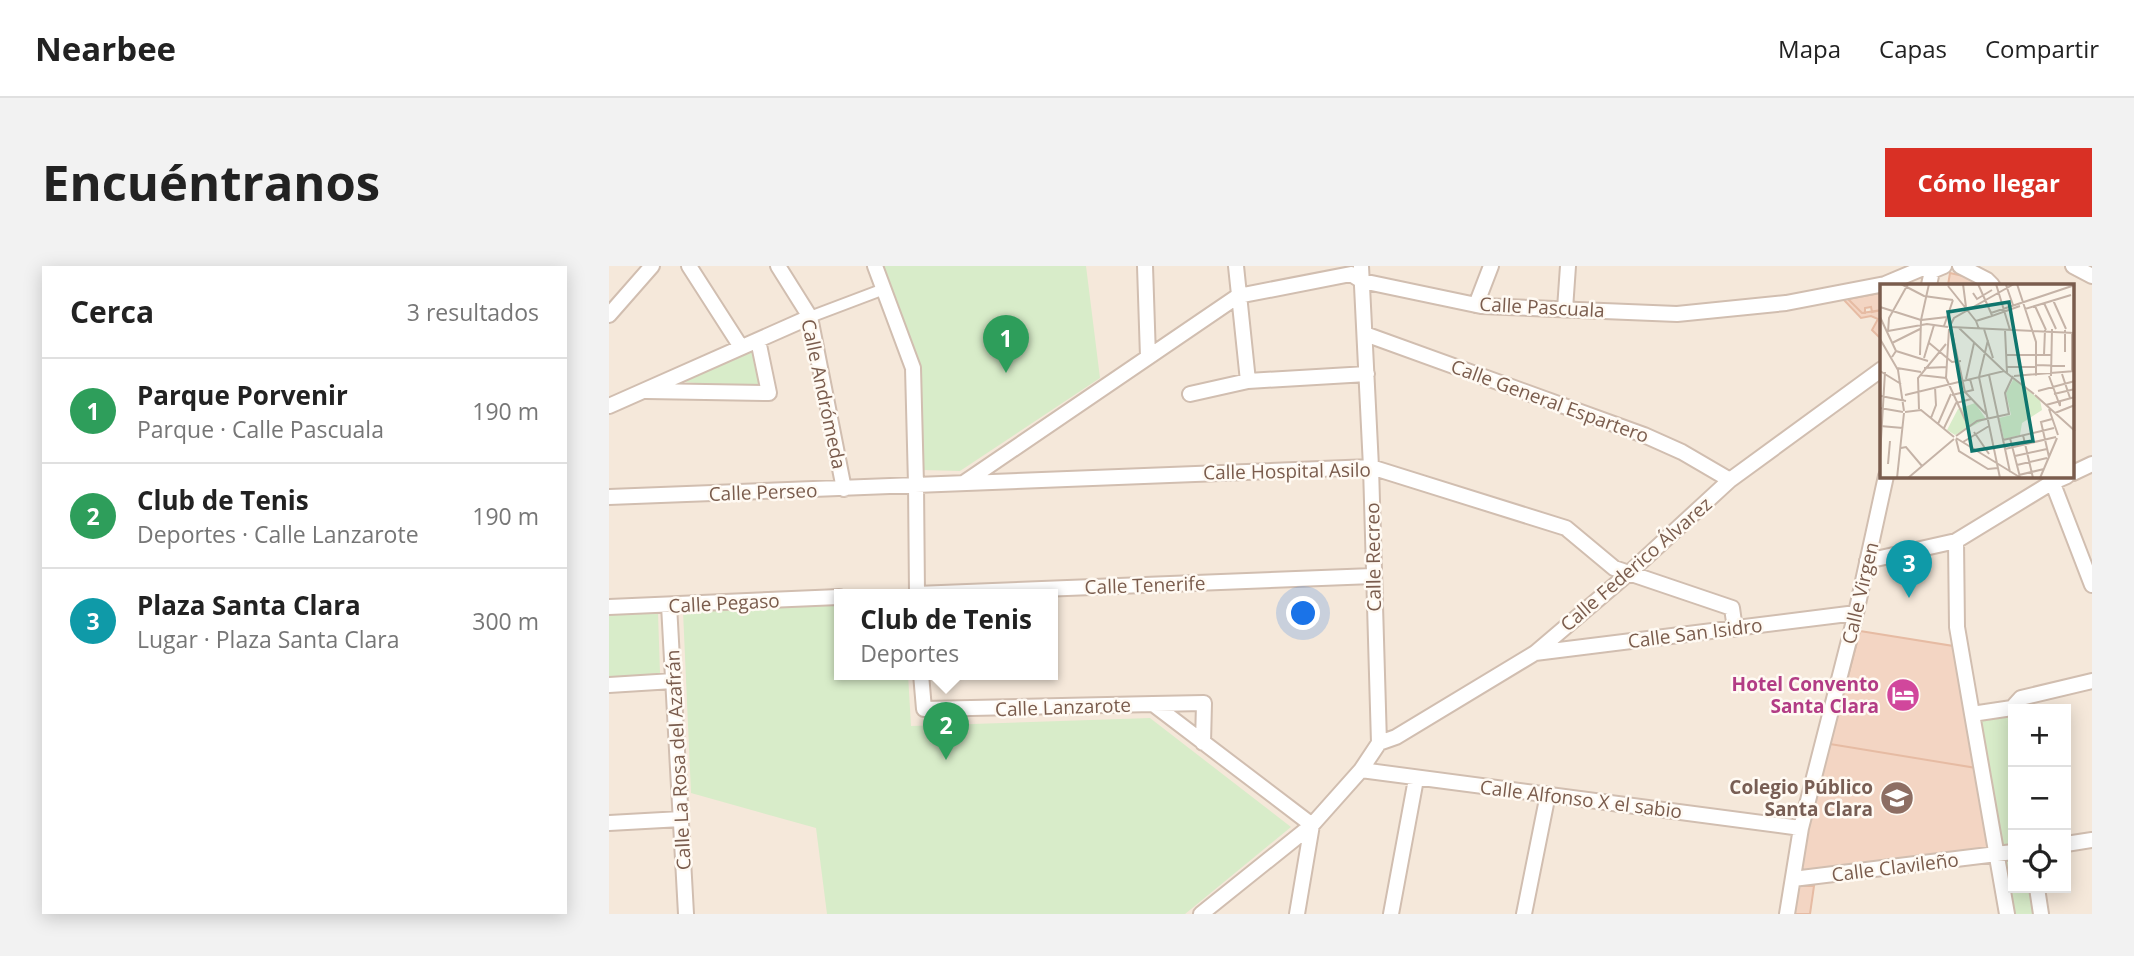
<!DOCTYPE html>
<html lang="es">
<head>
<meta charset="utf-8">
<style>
	:root { --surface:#fff; --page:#f2f2f2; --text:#222; --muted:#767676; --line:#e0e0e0; --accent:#d93025 }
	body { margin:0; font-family:"Open Sans",sans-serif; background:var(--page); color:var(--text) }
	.controls { position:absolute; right:21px; bottom:21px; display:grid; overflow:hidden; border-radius:0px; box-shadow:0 4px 18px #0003 }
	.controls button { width:63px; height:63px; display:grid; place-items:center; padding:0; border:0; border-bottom:2px solid var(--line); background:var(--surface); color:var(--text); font:35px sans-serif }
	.you { position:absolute; left:695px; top:348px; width:24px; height:24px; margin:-18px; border:5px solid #fff; border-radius:50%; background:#1a73e8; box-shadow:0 0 0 10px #1a73e833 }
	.badge { display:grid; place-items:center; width:46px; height:46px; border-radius:50%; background:var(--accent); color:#fff; font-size:23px; font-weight:700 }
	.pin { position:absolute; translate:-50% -58px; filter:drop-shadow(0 2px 4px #0008) }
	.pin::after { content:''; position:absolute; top:37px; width:24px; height:21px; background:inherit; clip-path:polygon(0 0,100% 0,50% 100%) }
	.popup { position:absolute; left:225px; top:323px; width:224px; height:91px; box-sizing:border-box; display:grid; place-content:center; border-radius:0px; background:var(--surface); filter:drop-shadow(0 2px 5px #0005); font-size:23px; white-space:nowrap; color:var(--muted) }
	.popup b { font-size:26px; color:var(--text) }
	.popup::after { content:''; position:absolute; left:50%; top:100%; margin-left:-14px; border:14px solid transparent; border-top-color:var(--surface) }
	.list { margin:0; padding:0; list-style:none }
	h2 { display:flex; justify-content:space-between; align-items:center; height:91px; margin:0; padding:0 28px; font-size:30px }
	h2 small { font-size:23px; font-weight:400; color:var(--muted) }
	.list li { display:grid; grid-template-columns:46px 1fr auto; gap:21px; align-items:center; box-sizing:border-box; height:105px; padding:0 28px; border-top:2px solid var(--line) }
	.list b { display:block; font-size:26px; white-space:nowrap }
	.list p { margin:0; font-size:23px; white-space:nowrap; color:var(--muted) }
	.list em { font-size:23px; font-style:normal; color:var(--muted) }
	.icon { flex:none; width:38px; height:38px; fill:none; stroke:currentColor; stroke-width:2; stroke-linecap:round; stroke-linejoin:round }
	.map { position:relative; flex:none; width:1483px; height:648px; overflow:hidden; border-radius:0px }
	header { display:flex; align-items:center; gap:42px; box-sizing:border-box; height:98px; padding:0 35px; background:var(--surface); border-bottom:2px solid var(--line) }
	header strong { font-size:33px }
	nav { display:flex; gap:38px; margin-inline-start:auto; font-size:24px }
	.intro { display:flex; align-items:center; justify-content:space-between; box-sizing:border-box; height:168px; padding:0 42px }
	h1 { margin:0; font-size:49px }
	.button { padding:18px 32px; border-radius:0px; background:var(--accent); color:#fff; font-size:24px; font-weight:700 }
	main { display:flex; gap:42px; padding:0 42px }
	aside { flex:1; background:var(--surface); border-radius:0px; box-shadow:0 4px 18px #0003 }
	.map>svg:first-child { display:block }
	.residential { fill:#f5e8da; fill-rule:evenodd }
	.green { fill:#d8ecc9 }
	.building { fill:#f3d5c3; stroke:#e6bba3; stroke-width:2 }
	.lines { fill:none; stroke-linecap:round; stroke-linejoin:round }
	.pedestrian-casing { stroke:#d1beb0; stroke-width:14 }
	.minor-casing { stroke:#d1beb0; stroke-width:18 }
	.pedestrian { stroke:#fff; stroke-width:10 }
	.minor { stroke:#fff; stroke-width:14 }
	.labels { text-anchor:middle; stroke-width:5; stroke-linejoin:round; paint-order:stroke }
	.street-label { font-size:19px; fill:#7a5c4d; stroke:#fffaf3 }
	.hotel-label { font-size:19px; font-weight:bold; fill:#b23c85; stroke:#fffaf3; text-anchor:end }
	.education-label { font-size:19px; font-weight:bold; fill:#785e54; stroke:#fffaf3; text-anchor:end }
	.inset-road { fill:none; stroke:#c5b3a7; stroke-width:2 }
	.view { fill:#0f766e; fill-opacity:0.15; stroke:#0f766e; stroke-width:3.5 }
	.inset-edge { fill:none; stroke:#7a5c4d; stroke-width:3.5 }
</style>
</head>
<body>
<header>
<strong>Nearbee</strong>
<nav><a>Mapa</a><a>Capas</a><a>Compartir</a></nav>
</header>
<div class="intro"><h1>Encuéntranos</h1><a class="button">Cómo llegar</a></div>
<main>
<aside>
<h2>Cerca<small>3 resultados</small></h2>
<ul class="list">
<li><span class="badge" style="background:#2e9e5b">1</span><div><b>Parque Porvenir</b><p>Parque · Calle Pascuala</p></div><em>190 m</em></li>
<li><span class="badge" style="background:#2e9e5b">2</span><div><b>Club de Tenis</b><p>Deportes · Calle Lanzarote</p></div><em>190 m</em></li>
<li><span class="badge" style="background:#0f9aa8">3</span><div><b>Plaza Santa Clara</b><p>Lugar · Plaza Santa Clara</p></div><em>300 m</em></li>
</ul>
</aside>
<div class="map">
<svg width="1483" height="648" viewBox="0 0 1483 648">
	<rect width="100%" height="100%" fill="#fdf6ec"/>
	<path class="residential" d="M0,0h1483v648h-1483zM1273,19h191v191h-191zM230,328h214v80h-214zM1404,443h53v179h-53z"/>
	<path class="green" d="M275,0h202l14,112 -140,93 -37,-1 -10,-102z
		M144,85l7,37 -77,-6z
		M230,338v70h69l3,52 239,-8 141,109 -106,87h-358l-11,-86 -125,-35 -8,-182z
		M49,347l2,60 -51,5v-64z
		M1403,442l1,180h24l4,26h-34l-35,-200z"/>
	<path class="building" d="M1341,7l26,6 8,6h-36z
		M1271,27l2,17 -10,2 -1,-5 -6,1v5h-3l-14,-14z
		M1234,33h5l14,14 20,-3v25l-2,3 -8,-8 6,-11 -7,-3 -10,2z
		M1251,365l93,15 23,122 -146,-24z
		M1221,478l146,24 21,87 -204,24 8,-51z
		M1184,620h21l-4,28h-21z"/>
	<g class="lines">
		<g class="pedestrian-casing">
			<path id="pedestrian" d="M201,51l74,-28"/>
		</g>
		<g class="minor-casing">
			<path id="minor" d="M80,0l52,81
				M169,0l32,51 34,172
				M266,0l38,102 3,116 1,110
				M536,0l3,91
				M627,0l12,115 119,-7
				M1313,0l10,5 12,-5
				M1351,0l27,14 5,5
				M1464,0l19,10
				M1320,19l3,-14
				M867,39l15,-39
				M956,43l3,-43
				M0,49l43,-49
				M756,68l279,101 38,17 48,28
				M38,125l122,2 -11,-53
				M581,128l58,-13
				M0,140l201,-89
				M1464,207l19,-9
				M1441,210l42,109
				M356,216l273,-186 113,-22 11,7 119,25 196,8 109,-11 99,-19 38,-16
				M0,231l762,-30 195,61 48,40 118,40 3,21
				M1347,275l95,-58 16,-7
				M1258,295l89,-20 1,86 15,87
				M307,328l457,-18
				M60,339l17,309
				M0,341l230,-10
				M926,387l321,-40
				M312,408l3,35 229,-5 159,121
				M0,419l64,-4
				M544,438l51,-1 -1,40
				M1403,442l9,-10 71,-17
				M770,477l17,-6 139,-84 94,-80 101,-93 152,-111
				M752,504l440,58
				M0,557l72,-4
				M1457,578l26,-4
				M1184,613l220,-27
				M1428,622l4,26
				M592,648l111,-89 49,-55 18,-27 -8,-276 -10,-201
				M688,648l15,-89
				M782,648l25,-135
				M915,648l24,-120
				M1178,648l14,-86 55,-215 30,-137
				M1398,648l-35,-200 40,-6"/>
		</g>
		<use href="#pedestrian" class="pedestrian"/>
		<use href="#minor" class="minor"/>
	</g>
	<defs>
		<g id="hotel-disc" transform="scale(1.75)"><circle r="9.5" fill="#d1479c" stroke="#fffaf3"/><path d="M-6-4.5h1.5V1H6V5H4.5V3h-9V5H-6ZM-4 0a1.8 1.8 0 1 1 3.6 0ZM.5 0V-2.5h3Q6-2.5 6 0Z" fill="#fff"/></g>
		<g id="school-disc" transform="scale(1.75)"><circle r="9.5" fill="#8d6e63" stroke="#fffaf3"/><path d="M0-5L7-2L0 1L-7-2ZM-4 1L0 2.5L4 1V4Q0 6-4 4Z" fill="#fff"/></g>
	</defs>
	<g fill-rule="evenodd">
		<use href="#hotel-disc" x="1294" y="429"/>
		<use href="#school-disc" x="1288" y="532"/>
	</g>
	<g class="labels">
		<g class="street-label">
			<text transform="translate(933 41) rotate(3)" y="7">Calle Pascuala</text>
			<text transform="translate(215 128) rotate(78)" y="7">Calle Andrómeda</text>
			<text transform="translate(941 135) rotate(20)" y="7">Calle General Espartero</text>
			<text transform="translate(678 205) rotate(-1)" y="7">Calle Hospital Asilo</text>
			<text transform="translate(154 226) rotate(-2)" y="7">Calle Perseo</text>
			<text transform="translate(764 291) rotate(-91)" y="7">Calle Recreo</text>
			<text transform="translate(1027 298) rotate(-41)" y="7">Calle Federico Álvarez</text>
			<text transform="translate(536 319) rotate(-2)" y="7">Calle Tenerife</text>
			<text transform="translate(1251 327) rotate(-77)" y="7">Calle Virgen</text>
			<text transform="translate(115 337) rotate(-3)" y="7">Calle Pegaso</text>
			<text transform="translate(1086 367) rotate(-7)" y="7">Calle San Isidro</text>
			<text transform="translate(454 441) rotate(-2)" y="7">Calle Lanzarote</text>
			<text transform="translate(69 494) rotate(-93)" y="7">Calle La Rosa del Azafrán</text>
			<text transform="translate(972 533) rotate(7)" y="7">Calle Alfonso X el sabio</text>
			<text transform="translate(1286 601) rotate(-7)" y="7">Calle Clavileño</text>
		</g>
		<g class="hotel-label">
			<text x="1270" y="425">Hotel Convento<tspan x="1270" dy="22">Santa Clara</tspan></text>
		</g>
		<g class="education-label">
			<text x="1264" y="528">Colegio Público<tspan x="1264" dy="22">Santa Clara</tspan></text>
		</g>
	</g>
	<g transform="translate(1271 18)">
		<rect width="194" height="194" fill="#fdf6ec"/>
		<path d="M134,94l26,22 2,10 -20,13 -2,12 -16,4 -5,-21 12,-3 -5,-22zM95,119l11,16 -31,16 -8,-5 11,-21z" fill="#d8ecc9"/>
		<path class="inset-road" d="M21,0l23,12 29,4M49,0l-8,36 26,-3M83,0l3,23M98,0l13,29M116,0l14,46M137,0l19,58v34M126,1l7,20M68,2l28,35M93,9l4,6 15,-9M173,16l13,29M164,19l12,26M155,22l11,24M0,23l41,13 -1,35M145,25l46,-14M111,29l84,-28M111,29l1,3 28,-10M0,33l16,34 -4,6M64,42l9,-26M70,42l4,-8 60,-34M71,43l124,6M71,44l14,64 21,22M79,44l45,43M69,45l-3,49 22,48M99,45l-3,-8 16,-5M104,45l9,29M125,46l2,43M185,46v22M8,47l39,-7 21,3M8,48l1,-14 19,-34M0,55l18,31 6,41M108,56l-9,37 21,101M48,58l24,20 9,-1M12,59l28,-14M16,67l32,10M126,71h45M164,71l1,-25M44,74l10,-33M156,81l29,1M127,83h29M17,84l24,4M44,84l23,-1M0,87l21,13M192,88v-40M182,90l8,24M40,91l26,3M109,91l21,97M134,92l61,-5M169,92l11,30v-5M171,92l1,-47M86,95l8,-36M158,107l37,-10M174,110l21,-5M25,111l99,-24 30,23M72,111l21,-5 -3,-11M155,111l40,36M1,112l25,5M166,121l29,-8M0,124l23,4M39,125l-1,-31 28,-34M169,125l9,26M25,128l16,-2 33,27M175,129l20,-8M51,134l5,-13 -1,-18M58,140l13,-30M0,142l23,2M64,144l12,-25 15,-4M94,148l15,22M143,151l10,43M76,152l21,-15 32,-7 -4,-21 8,-17M76,154l65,40M130,154l10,39M76,155l3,12 29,18 10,-1M123,156l51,-12M83,158l26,-16M21,164l5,-1 16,19M125,165l51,-12M0,172l5,-84M135,172l32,-7M169,173l-8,-35 11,-3M8,180l2,-23M137,181l30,-7M139,191l25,-6M17,194l7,-65M28,194l46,-39M160,194l17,-40"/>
		<path class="view" d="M129,18l24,139 -61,10 -24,-139z"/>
		<rect width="194" height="194" class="inset-edge"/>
	</g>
</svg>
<div class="controls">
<button>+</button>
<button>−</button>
<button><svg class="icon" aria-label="locate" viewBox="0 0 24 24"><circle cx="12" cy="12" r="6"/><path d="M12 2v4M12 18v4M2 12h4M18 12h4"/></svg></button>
</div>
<div class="you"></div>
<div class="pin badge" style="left:397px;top:107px;background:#2e9e5b">1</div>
<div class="pin badge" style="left:337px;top:494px;background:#2e9e5b">2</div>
<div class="popup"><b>Club de Tenis</b>Deportes</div>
<div class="pin badge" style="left:1300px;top:332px;background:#0f9aa8">3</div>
</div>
</main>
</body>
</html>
